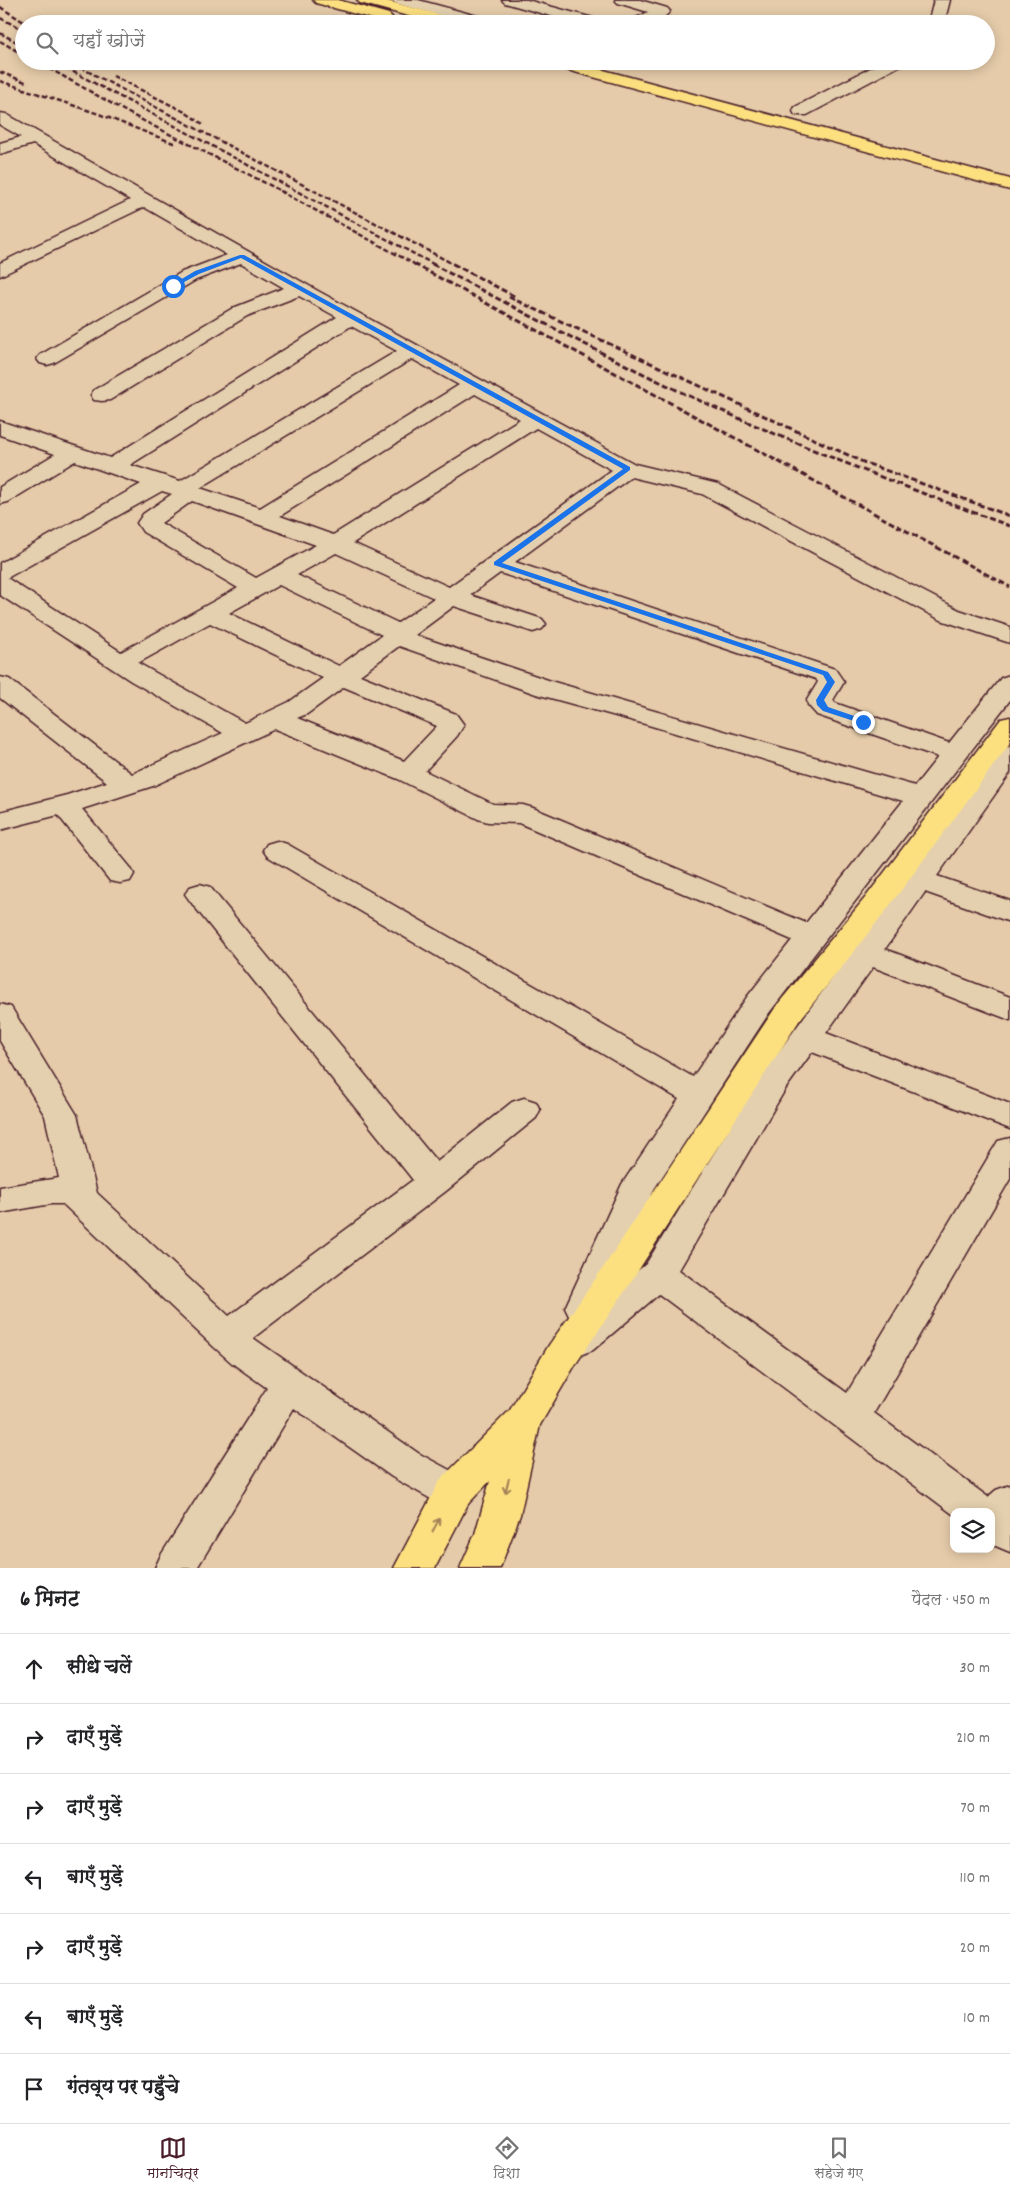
<!DOCTYPE html>
<html lang="hi">
<head>
<meta charset="utf-8">
<style>
	:root { --surface:#fff; --page:#f2f2f2; --text:#202124; --muted:#757577; --line:#e0e0e0; --accent:#4a1f2b }
	body { margin:0; font-family:Dekko,"Playpen Sans Deva",sans-serif; background:var(--page); color:var(--text) }
	.controls { position:absolute; right:15px; bottom:15px; display:grid; overflow:hidden; border-radius:10px; box-shadow:0 2px 12px #0003 }
	.controls button { width:45px; height:45px; display:grid; place-items:center; padding:0; border:0; border-bottom:1px solid var(--line); background:var(--surface); color:var(--text); font:25px sans-serif }
	.stop { position:absolute; width:15px; height:15px; margin:-11px; border:4px solid #1a73e8; border-radius:50%; background:#fff }
	.stop.end { background:#1a73e8; border-color:#fff; box-shadow:0 1px 5px #0008 }
	.list { margin:0; padding:0; list-style:none }
	h2 { display:flex; justify-content:space-between; align-items:center; height:65px; margin:0; padding:0 20px; font-size:21px }
	h2 small { font-size:16px; font-weight:400; color:var(--muted) }
	.list li { display:grid; grid-template-columns:32px 1fr auto; gap:15px; align-items:center; box-sizing:border-box; height:70px; padding:0 20px; border-top:1px solid var(--line) }
	.list b { display:block; font-size:19px; white-space:nowrap }
	.list em { font-size:16px; font-style:normal; color:var(--muted) }
	.icon { flex:none; width:28px; height:28px; fill:none; stroke:currentColor; stroke-width:2; stroke-linecap:round; stroke-linejoin:round }
	.map { position:relative; flex:none; width:1010px; height:1568px; overflow:hidden }
	.search { position:absolute; background:var(--surface); box-shadow:0 2px 12px #0003; left:15px; right:15px; top:15px; height:55px; display:flex; align-items:center; gap:12px; box-sizing:border-box; padding:0 18px; border-radius:28px; color:var(--muted); font-size:19px }
	.sheet { height:555px; background:var(--surface) }
	nav { display:flex; justify-content:space-around; align-items:center; box-sizing:border-box; height:70px; border-top:1px solid var(--line); background:var(--surface); font-size:14px; color:var(--muted) }
	nav a { display:grid; justify-items:center; gap:2px }
	nav .on { color:var(--accent) }
	.map>svg:first-child { display:block }
	.lines { fill:none; stroke-linecap:round; stroke-linejoin:round }
	.minor-casing { stroke:#4a1f2b; stroke-width:3 }
	.major-casing { stroke:#4a1f2b; stroke-width:3 }
	.minor { fill:#e4d0ae; fill-rule:evenodd }
	.major { fill:#fce080; fill-rule:evenodd }
	.rail-far1 { stroke:#4a1f2b; stroke-width:2.5; stroke-dasharray:5 2.5; stroke-linecap:butt }
	.rail { stroke:#4a1f2b; stroke-width:3; stroke-dasharray:6 3; stroke-linecap:butt }
	.oneway { stroke:#a38056 }
	.route { fill:#1a73e8 }
</style>
</head>
<body>
<div class="map">
<svg width="1010" height="1568" viewBox="0 0 1010 1568">
	<rect width="100%" height="100%" fill="#e5cba9"/>
	<filter id="ink" filterUnits="userSpaceOnUse"><feTurbulence type="fractalNoise" baseFrequency=".02" numOctaves="2"/><feDisplacementMap in="SourceGraphic" scale="10" xChannelSelector="R" yChannelSelector="G"/><feConvolveMatrix kernelMatrix="1 2 1 2 8 2 1 2 1" color-interpolation-filters="sRGB"/></filter>
	<g filter="url(#ink)">
		<g class="lines">
			<g class="minor-casing">
				<path id="minor" d="M392,0h26l78,21 2,3h-27l-76,-21z
					M502,0h25l77,21 2,3h-27l-74,-21z
					M615,0h25l27,8 3,3c-9,13 -28,13 -42,13l2,-3 18,-9 -30,-9z
					M934,0h16l-6,24h-16z
					M884,61h21l-2,3 -96,51h-12l-2,-4 2,-4z
					M0,113l6,1 312,177 317,173 83,20 241,126 51,17v16l-69,-23 -239,-126 -71,-17 -116,85 320,107 9,13 -11,18 2,3 114,40 52,-65 9,-3v25l-241,313 -115,176 -49,109 41,-34 118,-192 236,-324 10,-2v27l-73,103 73,25v21l-85,-30 -40,57 125,48v23l-137,-53 -47,66 184,71v25l-198,-77 -26,36 -107,182 168,123 151,-252 12,-3v41l-136,234 114,84 8,-7 14,-5v67l-19,-8v-32h-37v3l-295,-221 -66,56 -13,5 -13,-5 -5,-10 5,-10 11,-9 -8,-3 -5,-10 57,-124 57,-85 -412,-243 -4,-6 4,-6 10,-3 10,3 406,233 54,-80 45,-57 -273,-117 -31,-1 -10,-3 -80,-40 -123,-50 -122,57 -71,23 48,58 4,7 -4,7 -10,2 -10,-2 -52,-66 -58,15v-18l67,-17 40,-13 -107,-84v-21l9,2 123,95 91,-41 -92,-52 -131,-86v-32l141,-79 -66,-23 -67,41 -8,2v-17l55,-33 -55,-19v-14l110,37 227,-141 -38,-21 -52,20 -137,84 -8,1 -8,-1 -3,-5 3,-5 139,-82 51,-20 -43,-25 -45,17 -142,83 -7,2 -7,-2 -3,-4 3,-4 142,-83 45,-17 -83,-48 -144,69v-13l130,-63 -97,-56 -33,10v-11l21,-6 -21,-12zM351,326l46,25 -217,130 -50,-16zM412,359l47,26 -199,123 -60,-20zM475,394l45,25 -187,116 -53,-19zM536,428l76,42 -163,117 -96,-44zM162,491l10,3 -29,20 -6,9 6,9 95,56 -117,64 -114,-74zM192,501l124,44 -60,33 -95,-55zM336,553l98,45 -36,25 -101,-48zM500,573l316,106 2,3 -11,18 1,5 9,10 121,42 -23,29 -361,-104 -139,-47 39,-29 70,23 9,3 9,-3 4,-5 -4,-5 -72,-24zM279,585l103,50 -43,31 -110,-53zM210,623l113,55 -34,24 -44,21 -107,-60zM399,646l137,48 109,30 258,77 -97,122 -273,-115 -10,-3 -30,-1 -68,-33 32,-35 7,-11 -8,-11 -96,-39zM344,687l93,39 -33,35 -107,-43 10,-4z
					M200,884l10,3 227,275 75,-60 12,-4 12,4 4,8 -4,8 -90,73 -193,147 165,115 50,27 5,12 -5,12 -14,5 -14,-5 -48,-27 -98,-69 -97,160h-42l6,-13 106,-167 -35,-25 -18,-16 -151,-143h-12l-51,9v-26l59,-9 -14,-62 -45,-75v-37l11,3 66,108 20,78 132,123 184,-136 -223,-279 -5,-7 5,-7z"/>
			</g>
			<g class="major-casing">
				<path id="major" d="M313,0h25l51,14 3,3 -3,3 -5,2 -68,-19z
					M357,0h26l80,21 2,3h-27l-78,-21z
					M543,61h27l440,118v11l-465,-126z
					M1010,717v26l-125,169 -86,109 -174,270 -50,74 -35,60 -20,90 -20,53h-40l15,-34 15,-53 -22,23 -33,64h-41l46,-88 70,-70 39,-65 52,-74 176,-266 88,-107 136,-179z"/>
			</g>
			<use href="#minor" class="minor"/>
			<use href="#major" class="major"/>
			<path class="rail-far1" d="M0,7l27,17
				M0,18l24,12
				M0,33l24,13
				M0,41l24,14
				M36,61l96,54 153,78
				M53,61l382,204
				M74,64l381,201
				M0,72l28,11
				M113,76l70,35 20,13
				M0,81l99,33 77,30
				M280,191l136,74"/>
			<path class="rail" d="M414,264l596,323
				M432,264c82,43 165,88 249,128 107,50 218,93 329,134
				M453,264l63,33
				M509,297l354,165 147,54"/>
		</g>
		<defs><path id="oneway-shaft" d="M-6 0H5M1.5-3L5.5 0L1.5 3" fill="none" stroke-width="1.6" stroke-linecap="round" stroke-linejoin="round" transform="scale(1.25)"/></defs>
		<g class="oneway">
			<use href="#oneway-shaft" transform="translate(507 1486) rotate(104)"/>
			<use href="#oneway-shaft" transform="translate(436 1525) rotate(-62)"/>
		</g>
	</g>
	<path class="route" d="M240,255h4l386,212v3l-128,93 326,109 7,10 -11,18 4,7 38,13v3h-6l-37,-12 -6,-6 -1,-5 11,-18 -4,-7 -329,-110v-3l129,-93 -382,-211 -42,16 -24,13 -5,-1 25,-15z"/>
</svg>
<div class="controls">
<button><svg class="icon" aria-label="layers" viewBox="0 0 24 24"><path d="M12 4l9 5-9 5-9-5zM3 14l9 5 9-5"/></svg></button>
</div>
<div class="stop" style="left:173px;top:286px"></div>
<div class="stop end" style="left:863px;top:722px"></div>
<div class="search"><svg class="icon" aria-label="search" viewBox="0 0 24 24"><circle cx="10" cy="10" r="6"/><path d="M15 15l6 6"/></svg>यहाँ खोजें</div>
</div>
<section class="sheet">
<h2>6 मिनट<small>पैदल · 450 m</small></h2>
<ul class="list">
<li><svg class="icon" aria-label="ahead" viewBox="0 0 24 24"><path d="M12 20V5M6 11l6-6 6 6"/></svg><div><b>सीधे चलें</b></div><em>30 m</em></li>
<li><svg class="icon" aria-label="right" viewBox="0 0 24 24"><path d="M7 20v-9h11M14 6l5 5-5 5"/></svg><div><b>दाएँ मुड़ें</b></div><em>210 m</em></li>
<li><svg class="icon" aria-label="right" viewBox="0 0 24 24"><path d="M7 20v-9h11M14 6l5 5-5 5"/></svg><div><b>दाएँ मुड़ें</b></div><em>70 m</em></li>
<li><svg class="icon" aria-label="left" viewBox="0 0 24 24"><path d="M17 20v-9H6M10 6l-5 5 5 5"/></svg><div><b>बाएँ मुड़ें</b></div><em>110 m</em></li>
<li><svg class="icon" aria-label="right" viewBox="0 0 24 24"><path d="M7 20v-9h11M14 6l5 5-5 5"/></svg><div><b>दाएँ मुड़ें</b></div><em>20 m</em></li>
<li><svg class="icon" aria-label="left" viewBox="0 0 24 24"><path d="M17 20v-9H6M10 6l-5 5 5 5"/></svg><div><b>बाएँ मुड़ें</b></div><em>10 m</em></li>
<li><svg class="icon" aria-label="arrive" viewBox="0 0 24 24"><path d="M6 21V4h12l-3 4 3 4H6"/></svg><div><b>गंतव्य पर पहुँचे</b></div></li>
</ul>
</section>
<nav>
<a class="on"><svg class="icon" aria-label="map" viewBox="0 0 24 24"><path d="M3 6l6-2 6 2 6-2v14l-6 2-6-2-6 2zM9 4v14M15 6v14"/></svg>मानचित्र</a>
<a><svg class="icon" aria-label="directions" viewBox="0 0 24 24"><path d="M12 3l9 9-9 9-9-9zM9 14v-3h6M13 9l2 2-2 2"/></svg>दिशा</a>
<a><svg class="icon" aria-label="saved" viewBox="0 0 24 24"><path d="M7 4h10v16l-5-4-5 4z"/></svg>सहेजे गए</a>
</nav>
</body>
</html>
